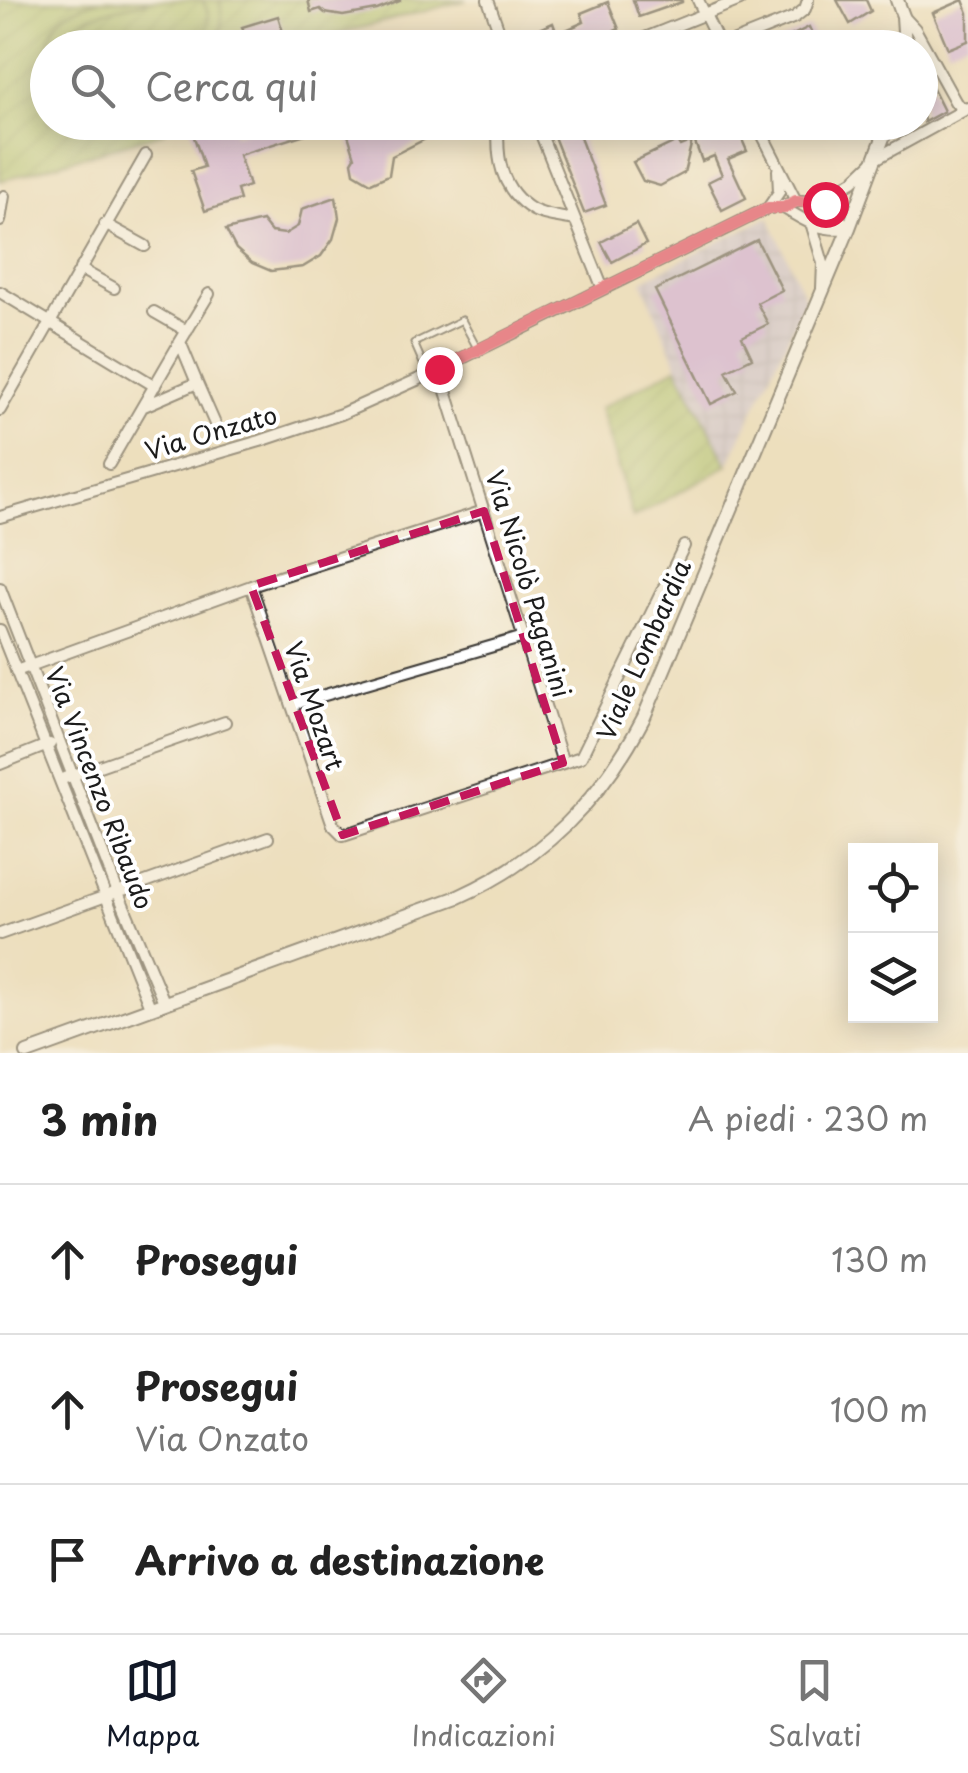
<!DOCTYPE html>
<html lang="it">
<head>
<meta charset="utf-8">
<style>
	:root { --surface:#fff; --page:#f6f6f6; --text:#222; --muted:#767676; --line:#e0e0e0; --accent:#111827 }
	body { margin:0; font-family:"Playpen Sans",sans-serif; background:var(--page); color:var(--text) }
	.controls { position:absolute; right:30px; bottom:30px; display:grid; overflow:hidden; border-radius:0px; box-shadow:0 5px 25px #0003 }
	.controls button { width:90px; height:90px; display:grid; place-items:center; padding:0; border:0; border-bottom:2px solid var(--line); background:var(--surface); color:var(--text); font:50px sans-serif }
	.stop { position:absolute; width:30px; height:30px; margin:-22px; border:8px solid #e11d48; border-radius:50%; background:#fff }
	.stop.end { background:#e11d48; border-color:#fff; box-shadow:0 2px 10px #0008 }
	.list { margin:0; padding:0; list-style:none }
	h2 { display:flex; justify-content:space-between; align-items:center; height:130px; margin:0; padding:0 40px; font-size:42px }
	h2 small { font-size:32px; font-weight:400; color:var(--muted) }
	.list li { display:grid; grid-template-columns:65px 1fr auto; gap:30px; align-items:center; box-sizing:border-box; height:150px; padding:0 40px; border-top:2px solid var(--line) }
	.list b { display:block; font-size:38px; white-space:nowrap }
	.list p { margin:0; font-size:32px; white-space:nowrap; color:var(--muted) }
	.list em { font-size:32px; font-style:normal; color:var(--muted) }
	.icon { flex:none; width:55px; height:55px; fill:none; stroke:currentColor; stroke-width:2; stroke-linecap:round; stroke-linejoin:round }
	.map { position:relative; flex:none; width:968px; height:1053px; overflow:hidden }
	.search { position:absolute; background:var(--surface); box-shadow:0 5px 25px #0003; left:30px; right:30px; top:30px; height:110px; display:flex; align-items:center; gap:25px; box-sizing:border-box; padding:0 35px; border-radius:55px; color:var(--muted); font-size:38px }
	.sheet { height:580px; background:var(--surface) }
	nav { display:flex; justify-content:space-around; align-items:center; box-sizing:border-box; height:140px; border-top:2px solid var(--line); background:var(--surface); font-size:28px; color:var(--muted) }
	nav a { display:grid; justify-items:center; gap:5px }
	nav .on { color:var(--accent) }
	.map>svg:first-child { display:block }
	.industrial { fill:url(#industrial-grid) }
	.garden { fill:url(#garden-furrows); stroke:#626f42; stroke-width:2.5 }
	.pitch { fill:#a7c269; stroke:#626f42; stroke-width:2.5 }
	.building { fill:#c9a1e5 }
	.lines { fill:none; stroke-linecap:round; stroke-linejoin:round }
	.service-casing { stroke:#3b3934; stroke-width:9 }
	.minor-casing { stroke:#3b3934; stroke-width:14 }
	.tertiary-casing { stroke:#3b3934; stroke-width:16 }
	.service { stroke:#fff; stroke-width:5 }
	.minor { stroke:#fff; stroke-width:10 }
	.tertiary { stroke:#fff; stroke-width:12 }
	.route { stroke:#e11d48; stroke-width:12 }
	.marked { fill:none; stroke:#c2185b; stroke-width:8; stroke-dasharray:20 12; stroke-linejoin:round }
	.labels { text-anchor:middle; stroke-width:8; stroke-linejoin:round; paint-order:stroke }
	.street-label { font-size:25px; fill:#1c1c1c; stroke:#fff }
</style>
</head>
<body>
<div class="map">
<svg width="968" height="1053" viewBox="0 0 968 1053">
	<defs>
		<pattern id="industrial-grid" width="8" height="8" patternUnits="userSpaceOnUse" patternTransform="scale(2.5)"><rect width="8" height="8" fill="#c8bfd8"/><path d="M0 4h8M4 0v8" fill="none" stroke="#aba4b9"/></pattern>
		<pattern id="garden-furrows" width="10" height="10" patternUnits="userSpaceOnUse" patternTransform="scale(2.5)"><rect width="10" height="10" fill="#a7c269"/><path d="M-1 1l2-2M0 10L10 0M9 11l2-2" fill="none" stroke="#8fa65a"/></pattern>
	</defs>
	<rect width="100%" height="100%" fill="#fff"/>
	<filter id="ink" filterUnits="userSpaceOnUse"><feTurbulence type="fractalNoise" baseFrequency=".01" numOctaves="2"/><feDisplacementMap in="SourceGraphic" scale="20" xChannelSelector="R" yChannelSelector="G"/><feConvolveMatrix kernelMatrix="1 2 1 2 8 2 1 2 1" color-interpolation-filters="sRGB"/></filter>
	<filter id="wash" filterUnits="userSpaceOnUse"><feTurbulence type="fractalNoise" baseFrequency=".0048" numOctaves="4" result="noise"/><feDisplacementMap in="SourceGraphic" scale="40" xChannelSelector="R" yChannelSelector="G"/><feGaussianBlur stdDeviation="2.25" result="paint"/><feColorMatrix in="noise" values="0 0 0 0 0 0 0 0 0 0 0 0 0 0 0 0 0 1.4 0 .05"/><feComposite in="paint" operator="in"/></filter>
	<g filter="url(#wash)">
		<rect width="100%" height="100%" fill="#eddfbd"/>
		<path class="industrial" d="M769,217l37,83 -78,165 -50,-98 -36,-87z"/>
		<path class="garden" d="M0,0h467l-179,47 -240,1v74l116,1v9l-164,49z
			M677,367l51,98 -95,53 -33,-110z"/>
		<path class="pitch" d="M101,0h52c-28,8 -88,12 -89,47h-15c2,-32 24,-39 52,-47z
			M202,0h17c6,19 3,33 -10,47h-44c25,-7 58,-13 37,-47z"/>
		<g id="blocks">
			<path class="building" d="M308,0h92v1l-23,9 -34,6 -18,-3 -5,-4 -9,3z
				M633,0h49v2l-43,15z
				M837,0h29l5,11 -21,13z
				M963,0l5,13v28l-20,8 -15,-36z
				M608,2l11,27 -44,19h-45l-5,-13 28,-12 4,11 27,-12 -3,-9z
				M278,16l10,32h-39l-7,-21z
				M809,27l10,21h-52z
				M929,81l15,30 -20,11 -4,-36z
				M189,122h42l4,12 35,-12h42l3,9 -76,24 10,31 -12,4 3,10 -35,11 -14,-40 13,-4z
				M344,122h86l3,13 -41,21 -3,19 -18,8 -17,-10 -2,-11 3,-5z
				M566,122h8l32,83 -22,8 -33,-84z
				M708,122h12l5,11 12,-5 10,23 -19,8 18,39 -24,12 -14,-28 14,-7 -8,-19 -12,5 -8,-21 18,-7z
				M677,141l3,5 12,-5 -8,32 -24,13 -17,-5 -10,-19z
				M336,197l3,21 -6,21 -12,17 -18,11 -32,4 -19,-8 -16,-14 -10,-19 36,-9 9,11 14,2 13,-8 4,-17z
				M636,224l10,20 -34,18 -11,-20z
				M757,240l25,50 -25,13 11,21 -26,13 10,21 -26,13 11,20 -26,13 -56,-114z"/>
		</g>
	</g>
	<g filter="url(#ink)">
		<use href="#blocks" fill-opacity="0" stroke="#3b3934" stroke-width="2.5"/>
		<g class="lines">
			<g class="service-casing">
				<path id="service" d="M428,375l-14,-32 48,-23 16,30"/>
			</g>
			<g class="minor-casing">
				<path id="minor" d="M488,0l17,48
					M698,0l23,48
					M903,16l12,13 41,74 7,5
					M640,40l100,-40
					M720,47l75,-30 10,-8 3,-9
					M622,48l18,-8 9,8
					M499,122c-3,35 1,68 34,88 11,6 28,7 41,10
					M536,122l67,167
					M756,122l40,79
					M817,202l36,-21 24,-23 91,-50
					M768,208l11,-16 -1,-22
					M784,208c22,14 38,24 65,20
					M0,221l4,-25
					M105,224l40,22
					M812,226l11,37 -1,25
					M80,269l34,19
					M0,292l155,94
					M154,312l33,19
					M180,342l29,-48
					M197,383l18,41
					M0,410l146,-255
					M109,464l71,-122 17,41 -53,23
					M0,517l260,-76 81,-27 87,-39 340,-167c14,0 22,-6 32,-7 23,-1 33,12 49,27
					M251,586l82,239 10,10 220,-72 -124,-394
					M0,588l117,302 47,112
					M0,630l150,377
					M16,671l235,-85 233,-75
					M294,704l230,-67
					M563,763l18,-6 103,-211
					M0,764l50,-20
					M65,778l160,-56
					M0,934l268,-96"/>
			</g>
			<g class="tertiary-casing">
				<path id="tertiary" d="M897,0l6,16 2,32
					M27,1053l431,-156c85,-38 143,-97 186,-180l205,-489 40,-106"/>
			</g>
			<use href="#service" class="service"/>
			<use href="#minor" class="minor"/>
			<use href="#tertiary" class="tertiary"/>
		</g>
	</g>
	<g class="lines" filter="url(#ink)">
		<path class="route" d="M439,369l329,-161h16l12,-7 29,3"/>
	</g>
	<path d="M0 0H968V1053H0ZM484,511l79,252 -220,72 -92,-249z" fill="#eddfbd" fill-opacity=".55" fill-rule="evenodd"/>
	<path class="marked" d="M484,511l79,252 -220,72 -92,-249z"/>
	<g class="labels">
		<g class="street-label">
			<text transform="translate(211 433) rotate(-16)" y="9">Via Onzato</text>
			<text transform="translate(528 584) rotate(73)" y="9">Via Nicolò Paganini</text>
			<text transform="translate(644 650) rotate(-66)" y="9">Viale Lombardia</text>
			<text transform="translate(314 706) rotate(71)" y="9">Via Mozart</text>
			<text transform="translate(99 788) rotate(69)" y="9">Via Vincenzo Ribaudo</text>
		</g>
	</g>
</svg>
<div class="controls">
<button><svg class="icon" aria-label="locate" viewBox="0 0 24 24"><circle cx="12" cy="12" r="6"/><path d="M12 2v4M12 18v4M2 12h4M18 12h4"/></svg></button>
<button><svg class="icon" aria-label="layers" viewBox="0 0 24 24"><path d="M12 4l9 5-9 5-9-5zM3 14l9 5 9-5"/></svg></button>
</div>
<div class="stop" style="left:825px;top:204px"></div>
<div class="stop end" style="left:439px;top:369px"></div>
<div class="search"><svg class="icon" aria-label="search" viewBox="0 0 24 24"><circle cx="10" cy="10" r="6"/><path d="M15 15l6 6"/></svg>Cerca qui</div>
</div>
<section class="sheet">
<h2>3 min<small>A piedi · 230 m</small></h2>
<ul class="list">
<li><svg class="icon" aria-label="ahead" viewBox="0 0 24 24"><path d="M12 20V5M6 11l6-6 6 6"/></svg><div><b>Prosegui</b></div><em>130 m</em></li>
<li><svg class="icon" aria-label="ahead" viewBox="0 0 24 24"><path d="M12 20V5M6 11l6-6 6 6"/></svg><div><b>Prosegui</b><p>Via Onzato</p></div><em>100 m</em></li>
<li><svg class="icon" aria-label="arrive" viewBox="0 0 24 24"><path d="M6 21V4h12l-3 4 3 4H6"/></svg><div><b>Arrivo a destinazione</b></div></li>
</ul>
</section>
<nav>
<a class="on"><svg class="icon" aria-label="map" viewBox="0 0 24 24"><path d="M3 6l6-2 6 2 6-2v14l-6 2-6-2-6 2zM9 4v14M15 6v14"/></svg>Mappa</a>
<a><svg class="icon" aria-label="directions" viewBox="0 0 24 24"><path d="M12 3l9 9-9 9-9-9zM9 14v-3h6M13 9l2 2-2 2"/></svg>Indicazioni</a>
<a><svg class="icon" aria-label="saved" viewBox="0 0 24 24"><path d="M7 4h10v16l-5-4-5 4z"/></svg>Salvati</a>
</nav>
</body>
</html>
